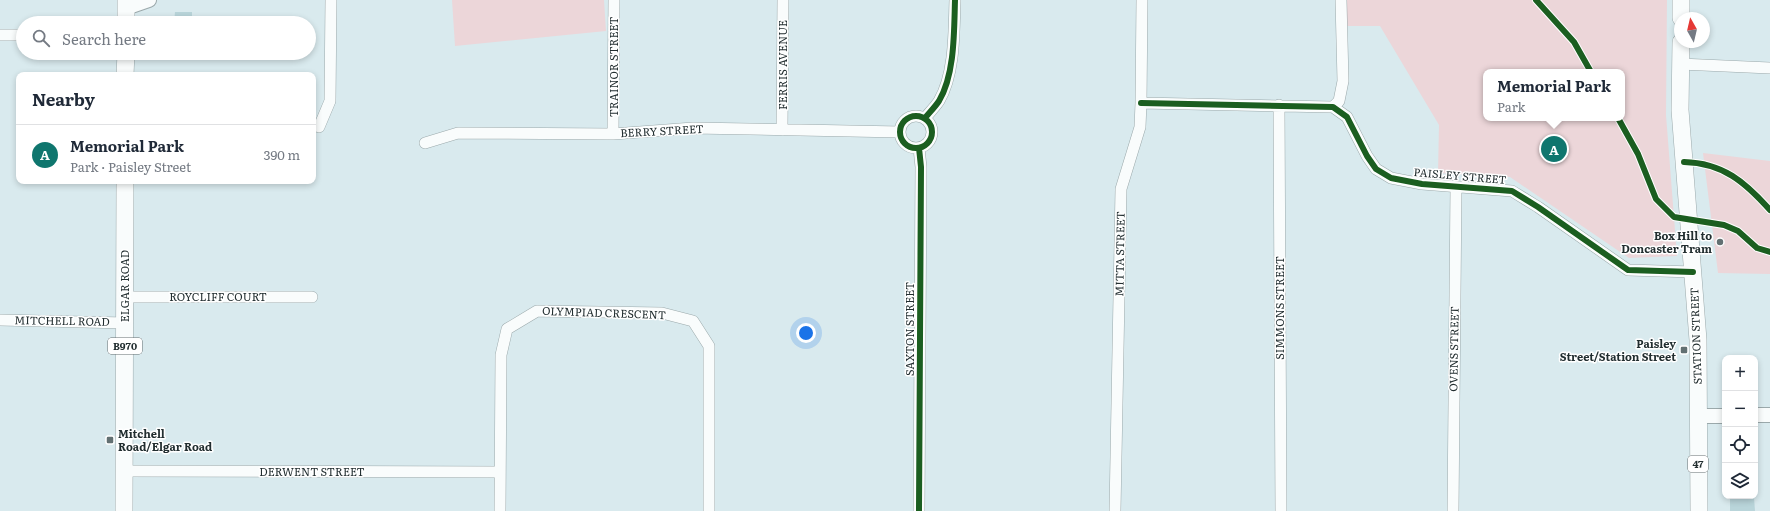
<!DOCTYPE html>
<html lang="en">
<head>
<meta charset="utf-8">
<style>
	:root { --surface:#fff; --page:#f2f2f3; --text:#1f2937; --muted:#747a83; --line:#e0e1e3; --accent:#0f766e }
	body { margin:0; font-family:Literata,serif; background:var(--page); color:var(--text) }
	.controls { position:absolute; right:12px; bottom:12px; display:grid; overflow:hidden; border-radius:8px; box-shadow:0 2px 6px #0003 }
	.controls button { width:36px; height:36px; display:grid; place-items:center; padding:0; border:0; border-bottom:1px solid var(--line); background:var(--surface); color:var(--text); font:20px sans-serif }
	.compass { position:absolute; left:1674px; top:12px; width:36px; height:36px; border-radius:50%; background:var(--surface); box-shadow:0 2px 6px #0003; rotate:352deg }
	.you { position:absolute; left:806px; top:333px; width:14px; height:14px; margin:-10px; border:3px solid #fff; border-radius:50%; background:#1a73e8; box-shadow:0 0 0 6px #1a73e833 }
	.badge { display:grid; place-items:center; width:26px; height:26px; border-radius:50%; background:var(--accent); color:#fff; font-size:13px; font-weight:700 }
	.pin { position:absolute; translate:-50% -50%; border:2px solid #fff; box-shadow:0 1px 4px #0006 }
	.popup { position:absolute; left:1483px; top:69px; width:142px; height:52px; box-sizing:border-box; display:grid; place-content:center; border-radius:8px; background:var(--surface); filter:drop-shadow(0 1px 3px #0005); font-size:13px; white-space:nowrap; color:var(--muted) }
	.popup b { font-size:15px; color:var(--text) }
	.popup::after { content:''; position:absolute; left:50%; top:100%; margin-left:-8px; border:8px solid transparent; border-top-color:var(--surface) }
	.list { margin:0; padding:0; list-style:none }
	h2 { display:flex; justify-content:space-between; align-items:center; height:52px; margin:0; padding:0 16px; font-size:17px }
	h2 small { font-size:13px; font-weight:400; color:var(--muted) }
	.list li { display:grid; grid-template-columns:26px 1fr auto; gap:12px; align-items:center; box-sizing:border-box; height:60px; padding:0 16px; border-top:1px solid var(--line) }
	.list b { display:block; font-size:15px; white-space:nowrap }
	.list p { margin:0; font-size:13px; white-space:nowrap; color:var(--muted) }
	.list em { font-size:13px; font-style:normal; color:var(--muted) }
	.icon { flex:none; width:22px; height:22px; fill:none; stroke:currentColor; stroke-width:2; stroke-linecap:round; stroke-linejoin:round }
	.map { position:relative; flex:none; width:1770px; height:511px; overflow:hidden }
	.search { position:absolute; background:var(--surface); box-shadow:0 2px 6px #0003; left:16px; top:16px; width:300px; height:44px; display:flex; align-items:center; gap:10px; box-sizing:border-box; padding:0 14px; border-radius:22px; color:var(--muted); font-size:15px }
	.panel { position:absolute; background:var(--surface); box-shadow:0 2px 6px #0003; left:16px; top:72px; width:300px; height:112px; border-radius:8px }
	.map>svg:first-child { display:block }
	.green { fill:#ecd6d9; fill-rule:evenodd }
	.building { fill:#b9d5da }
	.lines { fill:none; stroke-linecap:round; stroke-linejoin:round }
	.minor-casing { stroke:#9ba9ab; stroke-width:12 }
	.tertiary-casing { stroke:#9ba9ab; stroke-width:16 }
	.primary-casing { stroke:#9ba9ab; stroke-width:18 }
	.minor { stroke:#f9fcfc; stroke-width:11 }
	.tertiary { stroke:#f9fcfc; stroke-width:14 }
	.primary { stroke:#f9fcfc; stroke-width:17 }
	.cycleway-casing { stroke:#fff; stroke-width:8 }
	.cycleway { stroke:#1b5e20; stroke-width:6 }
	.poi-dot { fill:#627072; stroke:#fff; stroke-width:1.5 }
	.labels { text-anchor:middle; stroke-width:3; stroke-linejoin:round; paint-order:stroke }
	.shield { fill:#fff; stroke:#646d6e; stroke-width:1 }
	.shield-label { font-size:10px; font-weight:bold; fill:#222e30 }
	.street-label { font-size:11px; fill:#222e30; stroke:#fff }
	.poi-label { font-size:11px; font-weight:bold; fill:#222e30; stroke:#fff; text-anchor:end }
</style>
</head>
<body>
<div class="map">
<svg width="1770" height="511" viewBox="0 0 1770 511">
	<rect width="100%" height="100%" fill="#d9eaee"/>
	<path class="green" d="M452,0h152l2,31 -151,15z
		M1347,0h320l-1,115 11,141 -48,2 -119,-81 -72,-4 1,-48 -59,-99h-33zM1486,72h136v46h-136z
		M1703,153l67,8v113l-52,-1z"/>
	<path class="building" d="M175,12h17v11h-18z
		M1730,497h24l1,14h-25z"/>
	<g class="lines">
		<g class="minor-casing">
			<path id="minor" d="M0,35h23
				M1680,64l90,4
				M1141,103l192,4 14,10 20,39 9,13 15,9 31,6 90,7 26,16 90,63 65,2
				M1279,105l2,406
				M1333,107l6,-6 4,-20 -2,-81
				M900 132a16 16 0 1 1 32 0a16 16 0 1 1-32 0Z
				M925,118c4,-5 10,-11 14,-17 16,-27 15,-70 16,-101
				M319,127l11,-26 1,-101
				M782,130l1,-130
				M613,134l1,-134
				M425,143l33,-10 155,1 80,-6 207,4
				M919,148l2,19 -2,344
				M125,297h187
				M0,320l125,3
				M124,471l376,1
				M500,511l1,-156 6,-26 30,-18 125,2 31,8 16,25v165
				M1115,511l6,-322 19,-62 1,-24 1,-103
				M1453,511l3,-324"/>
		</g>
		<g class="tertiary-casing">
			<path id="tertiary" d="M126,8l23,-8
				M1755,415h15
				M1698,416h27"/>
		</g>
		<g class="primary-casing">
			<path id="primary" d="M1681,18v-18
				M126,23v-23
				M1681,42l-1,68 18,230 1,171
				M125,75l1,-22
				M124,511l1,-330"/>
		</g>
		<use href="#minor" class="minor"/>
		<use href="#tertiary" class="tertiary"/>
		<use href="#primary" class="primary"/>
		<g class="cycleway-casing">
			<path id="cycleway" d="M1536,0l38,42 17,30
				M1141,103l192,4 14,10 20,39 9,13 15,9 31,6 90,7 26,16 90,63 65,2
				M900 132a16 16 0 1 1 32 0a16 16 0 1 1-32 0Z
				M925,118c4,-5 10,-11 14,-17 16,-27 15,-70 16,-101
				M1618,118l20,36 18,45 18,18 50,8 14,6 19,17 13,4
				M919,148l2,19 -2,344
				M1684,162c39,1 61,20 86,48"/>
		</g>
		<use href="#cycleway" class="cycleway"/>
	</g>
	<g class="poi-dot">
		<circle cx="1720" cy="242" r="4"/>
		<rect x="1680" y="346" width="8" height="8" rx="2"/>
		<rect x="106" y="436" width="8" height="8" rx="2"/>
	</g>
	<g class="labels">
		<g class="shield">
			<rect x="108" y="338" width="34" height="16" rx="3"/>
			<rect x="1688" y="456" width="20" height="16" rx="3"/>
		</g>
		<g class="shield-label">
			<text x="125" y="350">B970</text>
			<text x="1698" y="468">47</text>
		</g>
		<g class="street-label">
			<text transform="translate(783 65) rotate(-90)" y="4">FERRIS AVENUE</text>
			<text transform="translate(614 67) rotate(-90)" y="4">TRAINOR STREET</text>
			<text transform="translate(662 131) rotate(-3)" y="4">BERRY STREET</text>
			<text transform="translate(1460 176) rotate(5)" y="4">PAISLEY STREET</text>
			<text transform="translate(1120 254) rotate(-89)" y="4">MITTA STREET</text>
			<text transform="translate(125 286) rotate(-90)" y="4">ELGAR ROAD</text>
			<text x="218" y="301">ROYCLIFF COURT</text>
			<text transform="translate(1280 308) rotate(-90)" y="4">SIMMONS STREET</text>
			<text transform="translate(604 313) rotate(2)" y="4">OLYMPIAD CRESCENT</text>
			<text transform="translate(62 321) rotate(1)" y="4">MITCHELL ROAD</text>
			<text transform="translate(910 329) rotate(-90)" y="4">SAXTON STREET</text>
			<text transform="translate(1696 336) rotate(-92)" y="4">STATION STREET</text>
			<text transform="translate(1454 349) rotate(-89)" y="4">OVENS STREET</text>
			<text x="312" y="476">DERWENT STREET</text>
		</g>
		<g class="poi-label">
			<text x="1712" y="240">Box Hill to<tspan x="1712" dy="13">Doncaster Tram</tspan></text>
			<text x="1676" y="348">Paisley<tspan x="1676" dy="13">Street/Station Street</tspan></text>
			<text x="118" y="438" text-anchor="start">Mitchell<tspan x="118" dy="13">Road/Elgar Road</tspan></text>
		</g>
	</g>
</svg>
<div class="controls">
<button>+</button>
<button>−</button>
<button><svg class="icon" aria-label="locate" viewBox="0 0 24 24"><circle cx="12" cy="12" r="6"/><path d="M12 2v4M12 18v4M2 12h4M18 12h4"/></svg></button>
<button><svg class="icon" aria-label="layers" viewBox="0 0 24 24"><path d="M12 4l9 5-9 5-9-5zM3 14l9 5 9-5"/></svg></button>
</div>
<svg class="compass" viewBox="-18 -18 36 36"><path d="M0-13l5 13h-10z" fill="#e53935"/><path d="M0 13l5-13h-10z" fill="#747a83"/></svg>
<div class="you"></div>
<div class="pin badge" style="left:1554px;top:149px">A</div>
<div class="popup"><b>Memorial Park</b>Park</div>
<div class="search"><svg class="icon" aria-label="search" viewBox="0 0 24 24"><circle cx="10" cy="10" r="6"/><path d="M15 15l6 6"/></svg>Search here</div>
<section class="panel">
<h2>Nearby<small></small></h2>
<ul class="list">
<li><span class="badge">A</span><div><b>Memorial Park</b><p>Park · Paisley Street</p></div><em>390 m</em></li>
</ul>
</section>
</div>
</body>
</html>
